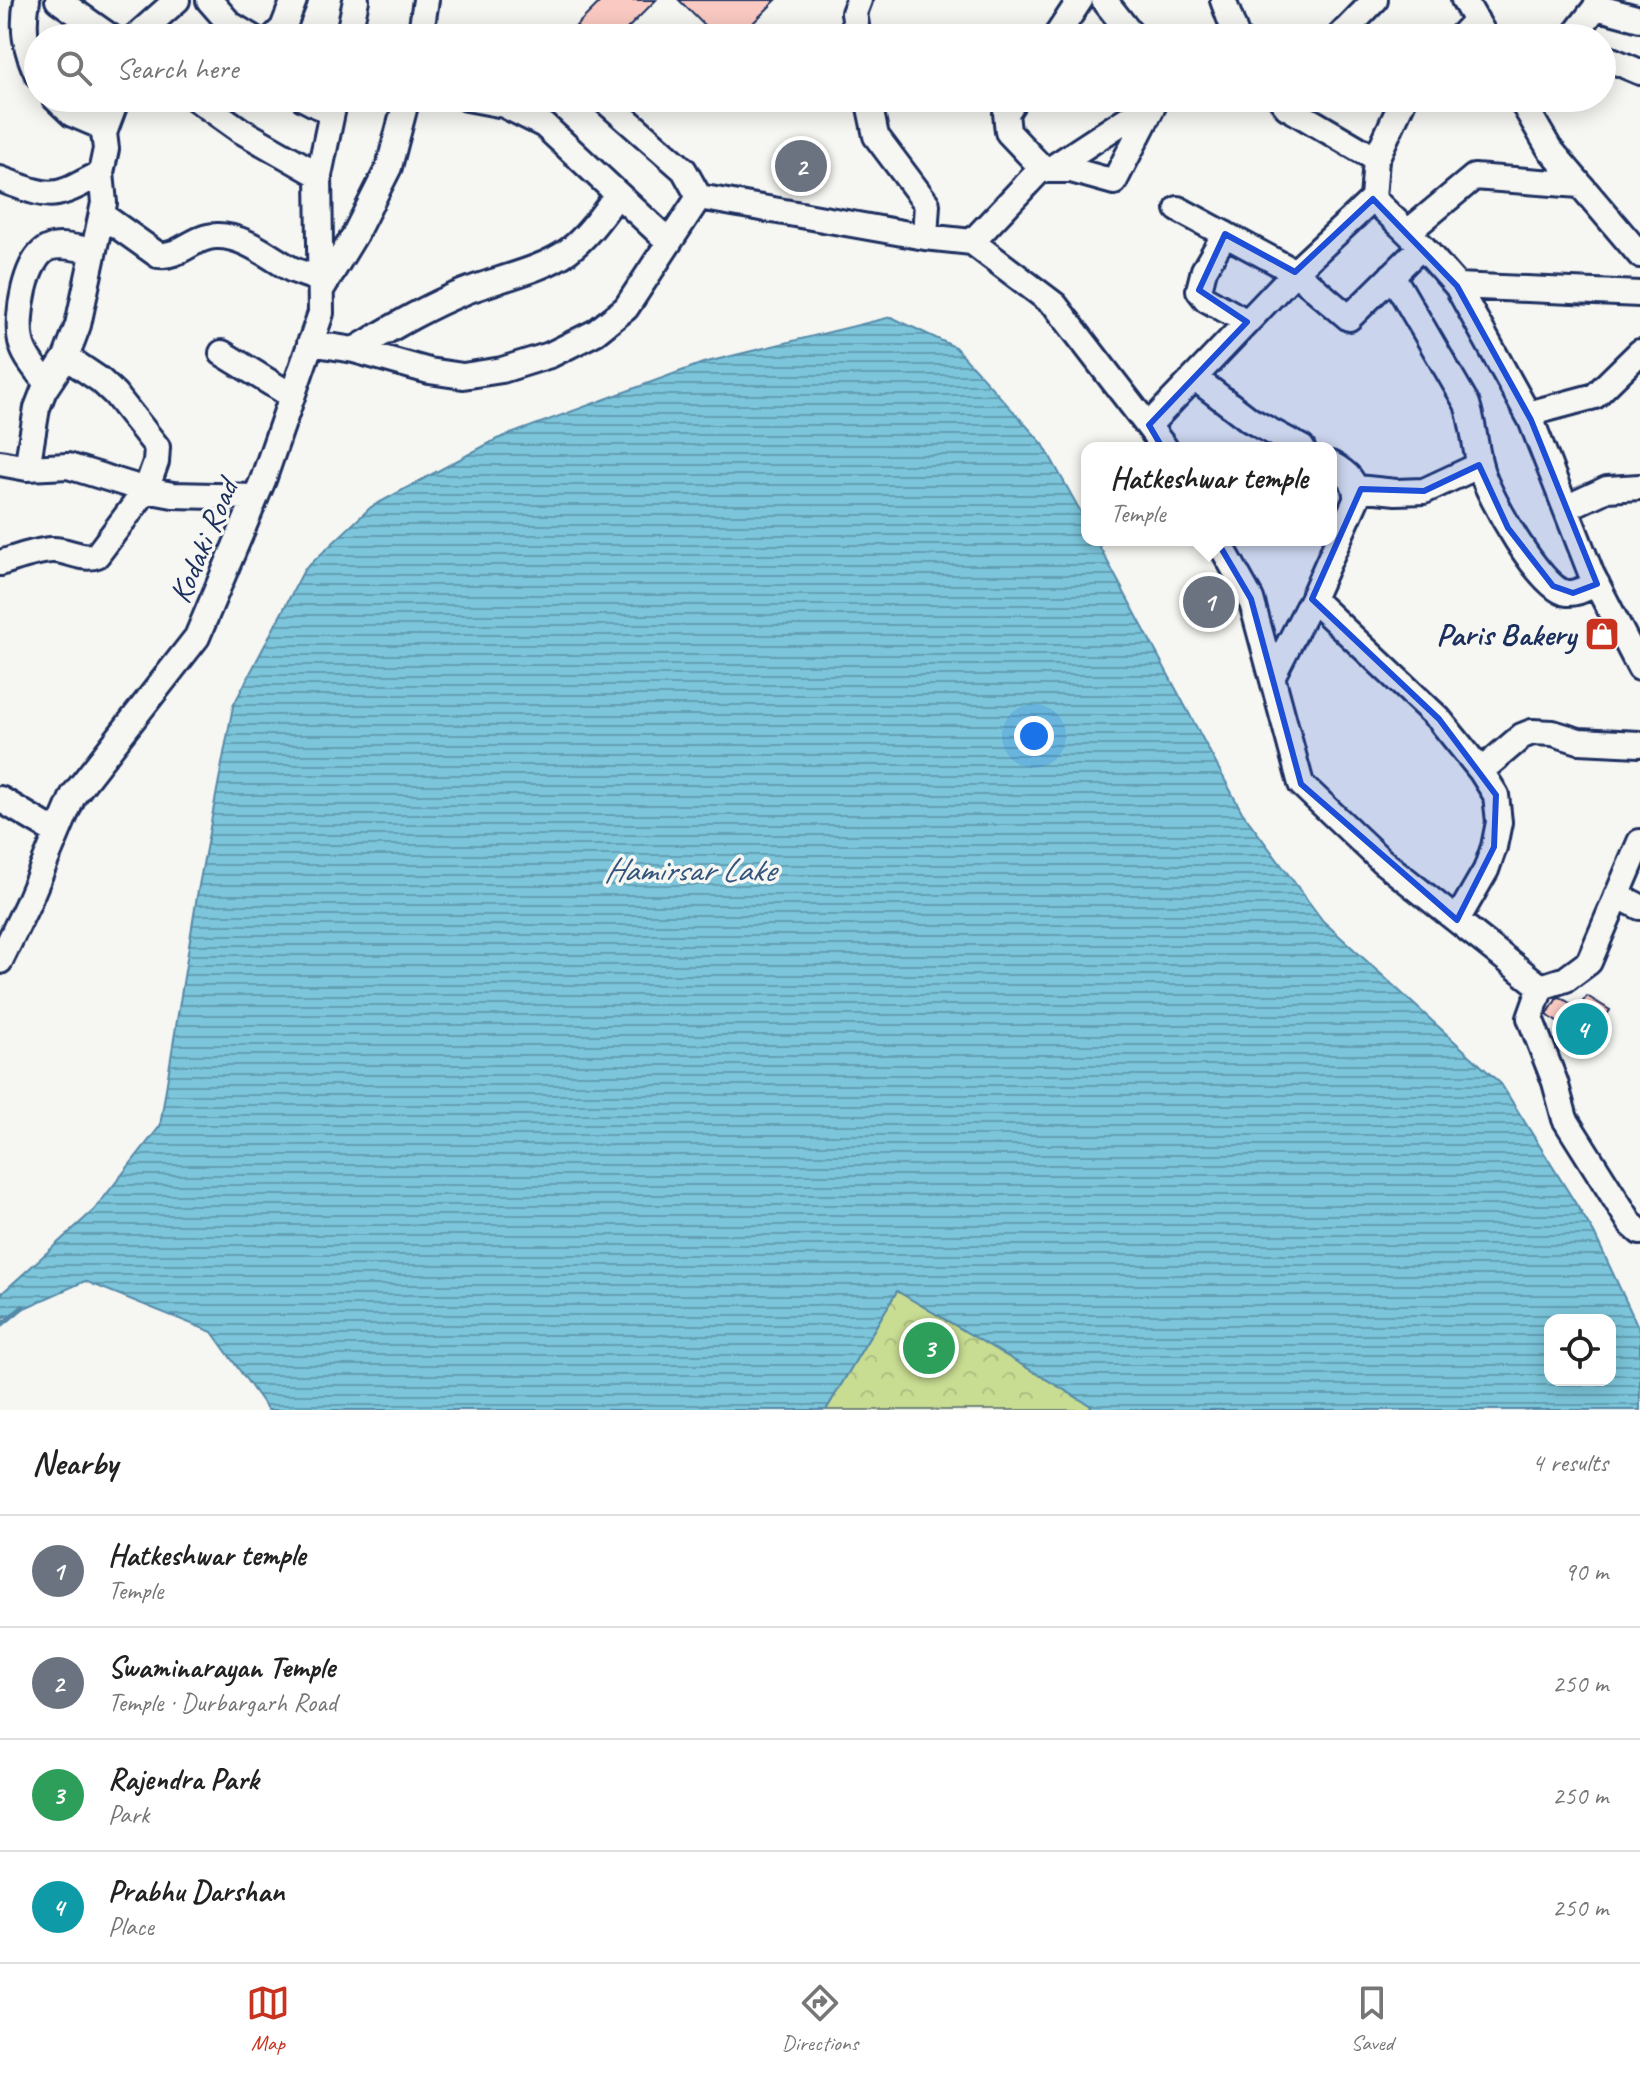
<!DOCTYPE html>
<html lang="en">
<head>
<meta charset="utf-8">
<style>
	:root { --surface:#fff; --page:#f2f2f2; --text:#222; --muted:#767676; --line:#e0e0e0; --accent:#c8321e }
	body { margin:0; font-family:Caveat,sans-serif; background:var(--page); color:var(--text) }
	.controls { position:absolute; right:24px; bottom:24px; display:grid; overflow:hidden; border-radius:16px; box-shadow:0 4px 20px #0003 }
	.controls button { width:72px; height:72px; display:grid; place-items:center; padding:0; border:0; border-bottom:2px solid var(--line); background:var(--surface); color:var(--text); font:40px sans-serif }
	.you { position:absolute; left:1034px; top:736px; width:28px; height:28px; margin:-20px; border:6px solid #fff; border-radius:50%; background:#1a73e8; box-shadow:0 0 0 12px #1a73e833 }
	.badge { display:grid; place-items:center; width:52px; height:52px; border-radius:50%; background:var(--accent); color:#fff; font-size:26px; font-weight:700 }
	.pin { position:absolute; translate:-50% -50%; border:4px solid #fff; box-shadow:0 2px 8px #0006 }
	.popup { position:absolute; left:1081px; top:442px; width:256px; height:104px; box-sizing:border-box; display:grid; place-content:center; border-radius:16px; background:var(--surface); filter:drop-shadow(0 2px 6px #0005); font-size:26px; white-space:nowrap; color:var(--muted) }
	.popup b { font-size:30px; color:var(--text) }
	.popup::after { content:''; position:absolute; left:50%; top:100%; margin-left:-16px; border:16px solid transparent; border-top-color:var(--surface) }
	.list { margin:0; padding:0; list-style:none }
	h2 { display:flex; justify-content:space-between; align-items:center; height:104px; margin:0; padding:0 32px; font-size:34px }
	h2 small { font-size:26px; font-weight:400; color:var(--muted) }
	.list li { display:grid; grid-template-columns:52px 1fr auto; gap:24px; align-items:center; box-sizing:border-box; height:112px; padding:0 32px; border-top:2px solid var(--line) }
	.list b { display:block; font-size:30px; white-space:nowrap }
	.list p { margin:0; font-size:26px; white-space:nowrap; color:var(--muted) }
	.list em { font-size:26px; font-style:normal; color:var(--muted) }
	.icon { flex:none; width:44px; height:44px; fill:none; stroke:currentColor; stroke-width:2; stroke-linecap:round; stroke-linejoin:round }
	.map { position:relative; flex:none; width:1640px; height:1410px; overflow:hidden }
	.search { position:absolute; background:var(--surface); box-shadow:0 4px 20px #0003; left:24px; right:24px; top:24px; height:88px; display:flex; align-items:center; gap:20px; box-sizing:border-box; padding:0 28px; border-radius:44px; color:var(--muted); font-size:30px }
	.sheet { height:552px; background:var(--surface) }
	nav { display:flex; justify-content:space-around; align-items:center; box-sizing:border-box; height:112px; border-top:2px solid var(--line); background:var(--surface); font-size:22px; color:var(--muted) }
	nav a { display:grid; justify-items:center; gap:4px }
	nav .on { color:var(--accent) }
	.map>svg:first-child { display:block }
	.park { fill:url(#park-crowns); stroke:#728678; stroke-width:2 }
	.water { fill:url(#water-rules); stroke:#5589a8; stroke-width:2; fill-rule:evenodd }
	.lines { fill:none; stroke-linecap:round; stroke-linejoin:round }
	.stream { stroke:#5589a8; stroke-width:5 }
	.building { fill:#facac2; stroke:#1b2f5e; stroke-width:2 }
	.minor-casing { stroke:#1b2f5e; stroke-width:30 }
	.minor { stroke:#f6f6f2; stroke-width:24 }
	.marked { fill:#1d4ed8; fill-opacity:0.2; stroke:#1d4ed8; stroke-width:6; stroke-linejoin:round }
	.labels { text-anchor:middle; stroke-width:7; stroke-linejoin:round; paint-order:stroke }
	.street-label { font-size:32px; fill:#1b2f5e; stroke:#f6f6f2 }
	.poi-label { font-size:32px; font-weight:bold; fill:#1b2f5e; stroke:#f6f6f2; text-anchor:end }
	.water-label { font-size:34px; font-style:italic; fill:#33547d; stroke:#f6f6f2 }
</style>
</head>
<body>
<div class="map">
<svg width="1640" height="1410" viewBox="0 0 1640 1410">
	<defs>
		<pattern id="park-crowns" width="20" height="18" patternUnits="userSpaceOnUse" patternTransform="scale(2)"><rect width="20" height="18" fill="#c9dd92"/><path d="M2 6a3 3 0 1 1 6 0M12 15a3 3 0 1 1 6 0" fill="none" stroke="#acbe80"/></pattern>
		<pattern id="water-rules" width="6" height="5" patternUnits="userSpaceOnUse" patternTransform="scale(2)"><rect width="6" height="5" fill="#7bc5da"/><path d="M0 2.5h6" fill="none" stroke="#64a0b4"/></pattern>
	</defs>
	<rect width="100%" height="100%" fill="#f6f6f2"/>
	<filter id="ink" filterUnits="userSpaceOnUse"><feTurbulence type="fractalNoise" baseFrequency=".0125" numOctaves="2"/><feDisplacementMap in="SourceGraphic" scale="16" xChannelSelector="R" yChannelSelector="G"/><feConvolveMatrix kernelMatrix="1 2 1 2 8 2 1 2 1" color-interpolation-filters="sRGB"/></filter>
	<g filter="url(#ink)">
		<path class="park" d="M897,1291l195,115 -3,4h-263z"/>
		<path class="water" d="M891,317l64,30 88,97 44,79v17h9l146,272 81,109 178,163 93,149 46,98v79h-551l2,-4 -194,-115 -71,119h-558l-56,-78 -127,-51 -85,38v-24l94,-85 66,-84 37,-230 36,-190 71,-136 67,-63 126,-68 206,-76zM1550,1320h60v60h-60z"/>
		<g class="lines">
			<path class="stream" d="M0,1326l23,-19"/>
		</g>
		<path class="building" d="M602,0h54l-38,38h-30l-12,-12z
			M679,0h97l-38,38h-21z
			M1587,996l23,14 -22,34 -41,-29 10,-17 3,-1 18,11z"/>
		<g class="lines">
			<g class="minor-casing">
				<path id="minor" d="M27,0c-5,28 -2,49 11,75
					M58,0l54,38
					M209,0l21,24 23,14
					M1104,0l30,38
					M1223,0l14,38
					M1464,0l22,38
					M134,38l43,-38
					M273,38l10,-10 11,-28
					M348,38l8,-38
					M420,38l6,-38
					M858,38l-4,-25 5,-13
					M1055,38l25,-38
					M1338,38l37,-38
					M1459,38l17,-18
					M1572,38l24,-31 44,12
					M1602,56l38,16
					M195,98l45,32 79,45
					M303,98l29,15
					M467,98l37,7 40,20 125,117
					M602,98l82,72 15,27
					M868,98l8,38 51,68 -2,33
					M1016,98l-10,15 2,19 34,36
					M1280,98l7,9 89,52 -3,40 49,47 35,40 74,134 60,153 49,95
					M1520,98l29,50 91,107
					M104,133l13,-35
					M1376,159l28,-61
					M1049,170h22l43,12 41,-80
					M0,179c53,20 52,21 101,-6
					M1178,209l117,63 54,46 73,-72
					M102,215l56,40c21,3 36,-19 58,-19 27,-1 52,20 75,33 9,4 20,7 29,11
					M1408,232l66,-55 106,8
					M1225,234l-21,36 -5,20 7,9 41,23
					M972,242l70,-74 7,2 110,-72
					M1392,275l75,129c7,22 8,44 14,66 7,25 60,121 86,123 10,1 21,-6 30,-9
					M1457,286l183,8
					M321,290l33,-54 35,-69 18,-69
					M310,343l44,7 75,21 34,5 39,-6 48,-15 46,-23 30,-24 73,-111 226,40 47,5 83,63 110,143
					M354,350c36,-21 72,-43 110,-58 30,-12 79,-22 104,-41 20,-15 34,-36 49,-56
					M222,353l70,43
					M1195,378l55,42 52,28
					M47,384c-10,-14 -23,-27 -26,-43 -5,-23 4,-84 28,-93 12,-5 32,1 44,3
					M1528,414l67,-18 45,-44
					M1149,425l146,-153 78,-73
					M0,463l27,5 41,-2 78,24 27,5 83,2
					M27,468l10,-60 7,-18 22,-33 12,-32 26,-122 -3,-30 5,-24 -2,-16 -6,-8 -26,-11 -17,-16
					M1357,488l39,4 28,-1 56,-26
					M1566,508l41,-19 33,-2
					M1218,540l33,59 50,185 81,77 159,126 -11,31 25,64 10,37 66,105 9,8
					M0,563c17,-5 34,-12 52,-13 16,-1 30,11 45,5l49,-65 10,-28 1,-15 -42,-53 -15,-14 -34,-23
					M1312,599l127,120 42,52 15,24 3,27 -5,25 -8,23 -29,50
					M1272,677l40,-78 44,-99c1,-19 -9,-27 -25,-36
					M1481,771l41,-35 10,-4 21,1 26,8 61,3
					M0,799l57,34
					M1617,895l23,12
					M0,961l27,-56 46,-109 124,-159 66,-157 58,-167 -2,-138 16,-77
					M1541,987l25,-8 23,-17 51,-120"/>
			</g>
			<use href="#minor" class="minor"/>
		</g>
	</g>
	<path class="marked" d="M1373,199l84,87 74,134 66,164 -24,9 -20,-7 -45,-58 -29,-63 -55,26 -63,-2 -49,110 127,120 57,76 -2,52 -37,73 -156,-136 -50,-185 -102,-174 98,-103 -48,-32 26,-56 70,38z"/>
	<defs>
		<g id="shop-square" transform="scale(1.8)"><rect x="-9" y="-9" width="18" height="18" rx="4" fill="#c8321e" stroke="#f6f6f2"/><path d="M-5-2.5h2.3a2.7 3.5 0 0 1 5.4 0H5L5.5 6h-11ZM-1.5-2.5h3a1.5 2.3 0 0 0-3 0Z" fill="#fff"/></g>
	</defs>
	<g fill-rule="evenodd">
		<use href="#shop-square" x="1602" y="634"/>
	</g>
	<g class="labels">
		<g class="street-label">
			<text transform="translate(203 541) rotate(-67)" y="11">Kodaki Road</text>
		</g>
		<g class="poi-label">
			<text x="1576" y="645">Paris Bakery</text>
		</g>
		<g class="water-label">
			<text x="689" y="881">Hamirsar Lake</text>
		</g>
	</g>
</svg>
<div class="controls">
<button><svg class="icon" aria-label="locate" viewBox="0 0 24 24"><circle cx="12" cy="12" r="6"/><path d="M12 2v4M12 18v4M2 12h4M18 12h4"/></svg></button>
</div>
<div class="you"></div>
<div class="pin badge" style="left:1209px;top:602px;background:#6b7280">1</div>
<div class="popup"><b>Hatkeshwar temple</b>Temple</div>
<div class="pin badge" style="left:801px;top:166px;background:#6b7280">2</div>
<div class="pin badge" style="left:929px;top:1348px;background:#2e9e5b">3</div>
<div class="pin badge" style="left:1582px;top:1029px;background:#0f9aa8">4</div>
<div class="search"><svg class="icon" aria-label="search" viewBox="0 0 24 24"><circle cx="10" cy="10" r="6"/><path d="M15 15l6 6"/></svg>Search here</div>
</div>
<section class="sheet">
<h2>Nearby<small>4 results</small></h2>
<ul class="list">
<li><span class="badge" style="background:#6b7280">1</span><div><b>Hatkeshwar temple</b><p>Temple</p></div><em>90 m</em></li>
<li><span class="badge" style="background:#6b7280">2</span><div><b>Swaminarayan Temple</b><p>Temple · Durbargarh Road</p></div><em>250 m</em></li>
<li><span class="badge" style="background:#2e9e5b">3</span><div><b>Rajendra Park</b><p>Park</p></div><em>250 m</em></li>
<li><span class="badge" style="background:#0f9aa8">4</span><div><b>Prabhu Darshan</b><p>Place</p></div><em>250 m</em></li>
</ul>
</section>
<nav>
<a class="on"><svg class="icon" aria-label="map" viewBox="0 0 24 24"><path d="M3 6l6-2 6 2 6-2v14l-6 2-6-2-6 2zM9 4v14M15 6v14"/></svg>Map</a>
<a><svg class="icon" aria-label="directions" viewBox="0 0 24 24"><path d="M12 3l9 9-9 9-9-9zM9 14v-3h6M13 9l2 2-2 2"/></svg>Directions</a>
<a><svg class="icon" aria-label="saved" viewBox="0 0 24 24"><path d="M7 4h10v16l-5-4-5 4z"/></svg>Saved</a>
</nav>
</body>
</html>
